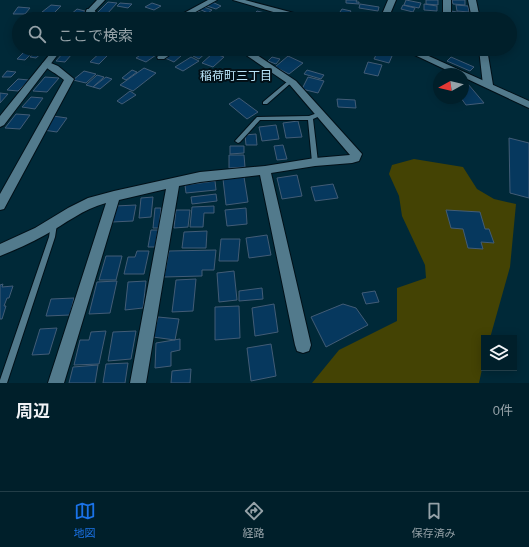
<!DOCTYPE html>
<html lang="ja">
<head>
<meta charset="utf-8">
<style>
	:root { --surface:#001f2a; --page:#0a2732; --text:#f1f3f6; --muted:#95a2a8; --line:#223d47; --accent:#1a73e8 }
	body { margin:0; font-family:Arial,"Noto Sans JP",sans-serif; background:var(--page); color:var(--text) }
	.controls { position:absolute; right:12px; bottom:12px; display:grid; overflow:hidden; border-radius:0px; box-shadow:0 2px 10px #0003 }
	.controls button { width:36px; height:36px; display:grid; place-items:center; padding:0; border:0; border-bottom:1px solid var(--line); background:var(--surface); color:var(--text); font:20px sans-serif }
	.compass { position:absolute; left:433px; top:68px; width:36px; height:36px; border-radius:50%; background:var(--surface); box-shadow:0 2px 10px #0003; rotate:262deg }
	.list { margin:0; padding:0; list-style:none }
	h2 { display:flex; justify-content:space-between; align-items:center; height:52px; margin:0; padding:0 16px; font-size:17px }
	h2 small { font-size:13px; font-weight:400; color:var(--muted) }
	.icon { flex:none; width:22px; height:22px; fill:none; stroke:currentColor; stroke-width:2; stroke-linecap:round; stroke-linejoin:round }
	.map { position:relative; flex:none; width:529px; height:383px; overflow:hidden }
	.search { position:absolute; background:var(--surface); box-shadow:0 2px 10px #0003; left:12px; right:12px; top:12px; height:44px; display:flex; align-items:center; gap:10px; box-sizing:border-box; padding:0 14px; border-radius:22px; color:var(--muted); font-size:15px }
	.sheet { height:108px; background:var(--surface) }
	nav { display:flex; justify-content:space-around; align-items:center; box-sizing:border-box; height:56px; border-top:1px solid var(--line); background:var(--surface); font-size:11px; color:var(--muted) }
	nav a { display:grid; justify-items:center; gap:2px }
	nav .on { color:var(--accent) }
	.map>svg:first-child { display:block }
	.green { fill:#444304 }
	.building { fill:#06385e; stroke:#425c76 }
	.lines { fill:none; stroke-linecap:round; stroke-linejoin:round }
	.lane-casing { stroke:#001018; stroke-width:2 }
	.street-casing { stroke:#001018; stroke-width:2 }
	.secondary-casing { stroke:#001018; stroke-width:2 }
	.lane { fill:#527a8c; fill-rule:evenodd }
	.street { fill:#527a8c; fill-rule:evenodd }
	.secondary { fill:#527a8c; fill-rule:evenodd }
	.labels { text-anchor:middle; stroke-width:4; stroke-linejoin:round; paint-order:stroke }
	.far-neighbourhood-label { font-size:12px; fill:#b8e4f8; stroke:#021017 }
</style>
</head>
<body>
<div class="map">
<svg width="529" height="383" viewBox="0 0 529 383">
	<rect width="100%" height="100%" fill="#002938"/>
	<path class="green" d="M414,159l49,8 14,22 17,10 22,5 -6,63 -20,71h-6v22l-5,23h-167l27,-33 58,-29v-33l29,-10 -1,-13 -23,-49 -3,-20 -10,-22 3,-9z"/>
	<path class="building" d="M346,0h11l-1,2h3v2l-13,-1z
		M406,0l15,3 -2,5 -15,-3z
		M426,0h12v5l-12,-1z
		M452,0h13v5l-12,-1z
		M108,2l9,1 -10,11 -10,-1z
		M212,2l9,4 -5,3 -9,-3z
		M120,3l12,1 -4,4 -11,-2z
		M152,3l9,3 -7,4 -9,-3z
		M360,4l19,3 -1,4 -19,-3z
		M424,4l13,2v5l-13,-1z
		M51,5l10,1 -8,8 -11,-2z
		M403,5l12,3 -2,4 -12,-3z
		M456,5l12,1 1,6 -12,-1z
		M18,7l12,1 -5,6h-12z
		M204,7l8,3 -4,3 -9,-4z
		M77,9l8,2 -8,7 -8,-2z
		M342,9l9,2 -4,6 -9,-2z
		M197,11l8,3 -6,4 -8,-4z
		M257,11l8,2 -2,3 4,1 -2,2 -14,-2z
		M451,11l12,2v4l-12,-2z
		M360,13l12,3 -2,3 -12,-2z
		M104,49l3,1 -4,4 5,1 -9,9 -9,-2z
		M177,49h16l-9,6 -10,-4z
		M203,49l6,1 -10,9 -6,-3z
		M253,49h15l-3,4z
		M379,49h16l-6,14 -15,-4z
		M26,50l8,1 -9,9 -8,-1z
		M38,50l6,1 -8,7 -6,-1z
		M146,51l10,4 -10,7 -10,-4z
		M172,52l9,4 -7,6 -9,-4z
		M63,53l9,1 -7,8 -9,-1z
		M213,53l11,4 -11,10 -11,-4z
		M288,56l15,7 -14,11 -14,-7z
		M191,57l8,4 -16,10 -8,-4z
		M272,57l8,2 -4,5 -8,-3z
		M451,57l23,10 -4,4 -23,-10z
		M368,62l14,3 -4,11 -14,-3z
		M144,68l12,5 -23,18 -13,-6z
		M132,70l5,2 -11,8 -4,-2z
		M307,70l17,5 -3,4 -17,-5z
		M7,71l9,1 -5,5h-9z
		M84,71l12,3 -10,9 -13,-3z
		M97,75l7,2 -11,10 -7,-2z
		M45,77l14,1 -12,14 -14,-1z
		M106,77l6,2 -12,10 -7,-2z
		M308,77l16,4 -6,12 -16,-4z
		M18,79l11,1 -11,11 -11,-1z
		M463,84h5l16,19 -18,2 -5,-7h2z
		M130,91l6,4 -14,9 -5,-3z
		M0,93l8,1 -8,9z
		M31,97l12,1 -8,11 -13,-2z
		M239,98l19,14 -11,7 -18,-15z
		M337,99l18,1 1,8 -18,-1z
		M16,114l14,1 -10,14 -15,-1z
		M53,116l14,2 -10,14 -14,-2z
		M298,121l4,16 -16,1 -3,-15z
		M276,125l3,14 -17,2 -3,-14z
		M256,134l1,11h-11l-1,-10z
		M509,138l20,5v55l-19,-5z
		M283,145l4,14 -10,1 -3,-14z
		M230,146h14v7l-14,1z
		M229,155h15l1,12 -16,1z
		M297,175l5,21 -20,3 -5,-21z
		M244,177l4,25 -22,3 -3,-26z
		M215,181l1,9 -30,3 -1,-8z
		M333,184l5,14 -23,3 -4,-14z
		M216,194l1,7 -25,3 -1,-7z
		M153,197l-2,20 -12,1 2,-20z
		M136,205l-3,16 -21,1 3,-16z
		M214,206v7h-10l-1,14h-13l2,-20z
		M155,208h6l-2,20h-6z
		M246,208l1,16 -20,2 -2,-16z
		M176,210h14l-2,17 -14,1z
		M446,210l34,2 5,17h4l5,14 -13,-1 2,7 -15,-1 -5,-19 -12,-1z
		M151,230h7l-3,17h-7z
		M207,231l-1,17h-24l2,-16z
		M267,235l4,20 -22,3 -3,-20z
		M221,239h19l-2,22h-19z
		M216,250l-2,20h-12v6l-38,1 5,-26z
		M137,251h12l-5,23h-20l4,-17h7z
		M106,256h16l-6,24h-17z
		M234,271l3,29 -18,2 -2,-29z
		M196,279l-3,32 -21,1 4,-32z
		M117,281l-7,32 -21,1 8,-32z
		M146,281l-3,27 -18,2 3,-28z
		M3,284l-1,3 11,-1 -4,12h-2l-3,8h2l-4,13h-2v-34z
		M262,288l1,11 -24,2v-10z
		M375,291l4,11 -13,2 -4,-11z
		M74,298l-4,17 -24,1 5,-17z
		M274,304l4,28 -23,4 -3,-28z
		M343,304l13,4 12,17 -42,22 -15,-30z
		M239,306l1,32 -25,2v-33z
		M158,317l21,2 -4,21 -22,-3z
		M57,328l-8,26 -17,1 8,-26z
		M106,331l-7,33 -25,1 6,-25h9l2,-8z
		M136,331l-5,28 -23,2 5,-29z
		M180,339v11l-9,2v14l-16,2 1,-25z
		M271,344l5,32 -25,5 -4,-33z
		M128,363l-3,20h-22l3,-19z
		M98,365l-3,18h-26l4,-16z
		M191,369l-1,14h-19l1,-12z"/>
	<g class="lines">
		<g class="lane-casing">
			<path id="lane" d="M288,81h4v1l-25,22h-4v-2z
				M320,112l2,1v2l-9,4 5,43 -1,1h-4l-1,-1 -4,-42h-48l-20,22 -2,1 -3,-2 22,-24 52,-1z
				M54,221l2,1 1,2 -2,13 -48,146h-7v-3l49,-143 2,-13 1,-2z"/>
		</g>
		<g class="street-casing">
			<path id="street" d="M208,0h9l-34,19h-10z
				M388,0h8l-8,19h-8z
				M443,0h8v15l14,2 1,2h-36l1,-2 12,-2z
				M468,0h8l4,19h-8z
				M87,9h6l9,10h-8l-8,-8z
				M280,11h3l4,2 -6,6h-8z
				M168,49h10l-14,10h-6l-1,-2z
				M243,49h9l-1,2 45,30 66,73 -3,7 -7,2 -37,3 -44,7 40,172 -2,6 -6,2 -6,-2 -2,-6 -35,-170 -60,7 -21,4 -33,197h-16l36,-194 -47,11 -55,183h-16l58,-180c-23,6 -41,21 -61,32 -14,8 -30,15 -45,21v-12l35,-16 33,-20 20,-10 26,-7 86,-19 65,-6 50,-8 35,-3 -60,-70 -47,-32 -1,-2z
				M479,49h8l6,36 -2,2h-6l-2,-2z
				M46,61l12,5 16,13 -70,130 -4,1v-16l64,-114c-7,-6 -17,-11 -22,-16z"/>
		</g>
		<g class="secondary-casing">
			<path id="secondary" d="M97,0h8l-18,19h-8z
				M233,0h12l64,17 1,2h-13z
				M54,49h8l-58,76 -4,2v-11z
				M402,49h11l116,52v7l-66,-31v-3h-8z"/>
		</g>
		<use href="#lane" class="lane"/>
		<use href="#street" class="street"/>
		<use href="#secondary" class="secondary"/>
	</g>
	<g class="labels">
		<g class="far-neighbourhood-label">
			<text x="236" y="80">稲荷町三丁目</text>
		</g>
	</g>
</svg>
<div class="controls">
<button><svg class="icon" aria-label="layers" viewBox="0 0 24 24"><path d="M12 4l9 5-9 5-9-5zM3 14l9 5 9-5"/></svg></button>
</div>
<svg class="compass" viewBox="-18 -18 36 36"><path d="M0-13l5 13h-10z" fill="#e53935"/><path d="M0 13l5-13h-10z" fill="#95a2a8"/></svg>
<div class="search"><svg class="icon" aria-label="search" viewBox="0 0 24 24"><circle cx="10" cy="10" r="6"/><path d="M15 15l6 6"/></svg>ここで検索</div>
</div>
<section class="sheet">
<h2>周辺<small>0件</small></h2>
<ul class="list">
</ul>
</section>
<nav>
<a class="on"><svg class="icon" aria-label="map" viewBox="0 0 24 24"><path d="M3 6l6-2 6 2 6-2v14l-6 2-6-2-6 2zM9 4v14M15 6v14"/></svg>地図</a>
<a><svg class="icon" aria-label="directions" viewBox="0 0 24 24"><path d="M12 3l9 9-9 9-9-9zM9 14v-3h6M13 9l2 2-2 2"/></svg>経路</a>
<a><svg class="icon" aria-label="saved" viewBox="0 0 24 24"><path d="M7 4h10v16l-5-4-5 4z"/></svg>保存済み</a>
</nav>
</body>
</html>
